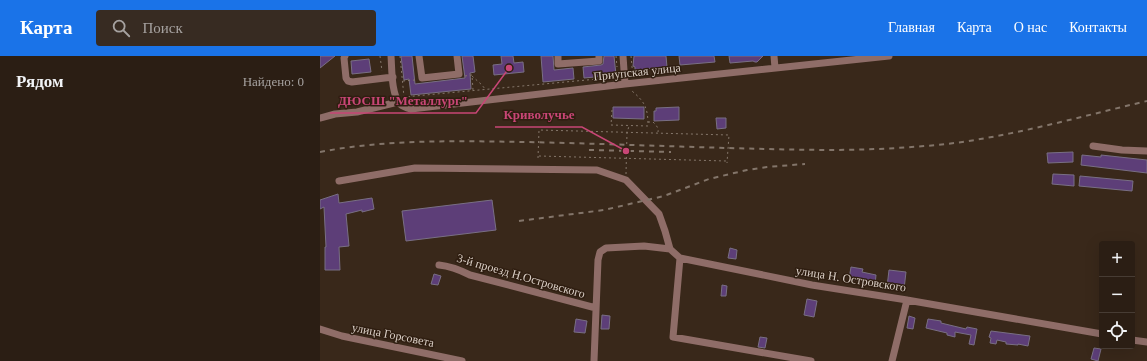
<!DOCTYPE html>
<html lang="ru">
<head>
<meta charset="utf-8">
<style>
	:root { --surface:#2b1e14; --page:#372b22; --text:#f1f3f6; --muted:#a6a2a0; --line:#473c34; --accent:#1a73e8 }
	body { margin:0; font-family:"Times New Roman",serif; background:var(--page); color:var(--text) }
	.controls { position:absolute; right:12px; bottom:12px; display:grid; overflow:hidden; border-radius:4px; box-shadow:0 4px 16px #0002 }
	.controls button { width:36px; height:36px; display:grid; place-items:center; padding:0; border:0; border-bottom:1px solid var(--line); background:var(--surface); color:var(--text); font:20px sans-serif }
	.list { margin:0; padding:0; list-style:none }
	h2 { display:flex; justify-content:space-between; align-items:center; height:52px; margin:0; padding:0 16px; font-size:17px }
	h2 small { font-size:13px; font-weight:400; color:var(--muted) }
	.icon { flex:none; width:22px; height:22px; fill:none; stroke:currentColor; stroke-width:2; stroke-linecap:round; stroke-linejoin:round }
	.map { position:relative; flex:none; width:827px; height:305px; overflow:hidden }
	header { display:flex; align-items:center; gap:24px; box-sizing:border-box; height:56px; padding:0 20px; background:var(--accent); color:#fff }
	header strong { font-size:19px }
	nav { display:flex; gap:22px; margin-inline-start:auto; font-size:14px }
	.search { width:280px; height:36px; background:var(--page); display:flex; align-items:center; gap:10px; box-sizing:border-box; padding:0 14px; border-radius:4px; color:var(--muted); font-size:15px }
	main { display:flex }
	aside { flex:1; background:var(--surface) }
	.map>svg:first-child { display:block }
	.building { fill:#5d3e78; stroke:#796f84 }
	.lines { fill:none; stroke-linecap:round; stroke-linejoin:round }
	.path { stroke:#85776b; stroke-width:1; stroke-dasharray:2 3; stroke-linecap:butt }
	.minor { stroke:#8f6d68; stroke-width:7 }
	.rail { stroke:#83756a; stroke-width:2; stroke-dasharray:5 5; stroke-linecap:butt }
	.labels { text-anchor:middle; stroke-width:3; stroke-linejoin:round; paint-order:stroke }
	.street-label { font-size:12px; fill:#dacfc6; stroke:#2f1e11 }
	.leader { fill:none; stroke:#c84676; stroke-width:1.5 }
	.callout-dot { fill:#c84676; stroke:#2f1e11; stroke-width:1.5 }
	.callout-label { font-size:13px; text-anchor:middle; font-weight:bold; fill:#c84676; stroke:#2f1e11; stroke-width:3; stroke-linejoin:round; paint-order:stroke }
</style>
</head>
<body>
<header>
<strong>Карта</strong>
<div class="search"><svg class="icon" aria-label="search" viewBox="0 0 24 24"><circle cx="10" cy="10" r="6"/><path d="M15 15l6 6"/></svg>Поиск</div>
<nav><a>Главная</a><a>Карта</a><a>О нас</a><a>Контакты</a></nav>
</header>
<main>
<aside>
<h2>Рядом<small>Найдено: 0</small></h2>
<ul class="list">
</ul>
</aside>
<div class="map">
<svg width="827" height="305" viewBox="0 0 827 305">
	<rect width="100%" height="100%" fill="#39281a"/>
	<path class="building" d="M0,0h15l-15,12z
		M81,0h11l3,28 50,-6 -3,-22h11l2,16 -5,1 1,16 -60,6 -2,-16 -5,1z
		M181,0h12l1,7 9,-1 1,10 -30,3 -1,-10 9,-1z
		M221,0h12l1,14 19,-2 1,11 -31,3z
		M284,0h10l2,19 -32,3 -1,-11 18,-2 2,-1z
		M314,0h32l1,11 -23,2 -2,2 -7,-1v-3l-2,-1z
		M359,0h35l1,6 -35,3z
		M409,0h34l-6,6h-2l-2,-1 -23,2z
		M49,3l2,13 -19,2 -1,-13z
		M293,51h31v12l-31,-1z
		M359,51v13l-25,1v-10h2v-3z
		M396,62h10v10l-9,1z
		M753,96v10l-25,1 -1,-10z
		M762,99l19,2v-2l46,5v13l-66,-8z
		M733,118l21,1v11l-22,-2z
		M760,120l53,5 -1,10 -53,-5z
		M18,138l1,9 33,-5 2,11 -12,3v-2l-16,4 3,32 -10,1 1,23h-15v-23h1l-2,-40 -4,2v-9z
		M172,144l4,30 -90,11 -4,-30z
		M410,192l7,2 -1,9 -8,-1z
		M531,211l12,2 -1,3 14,3 -1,10 -26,-6z
		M569,214l17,2 -2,17 -17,-2z
		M114,218l7,2 -3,9 -7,-1z
		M402,229l5,1 -1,10h-5z
		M487,243l10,2 -3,16 -10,-2z
		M282,259l8,1 -1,13h-8z
		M589,260l6,2 -2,11 -6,-1z
		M256,263l11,2 -2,12 -11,-1z
		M608,263l13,2v2l25,6 1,-2 10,2 -3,16 -5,-1 2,-9 -16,-3v5l-8,-2v-2l-21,-5z
		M671,275l39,5 -2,10 -10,-2v1l-12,-1v-2l-9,-2 -1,4 -6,-1 1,-5 -2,-1z
		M440,281l7,1 -2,10 -7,-1z
		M774,292l7,1 -3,12 -7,-2z"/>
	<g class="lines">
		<path class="path" d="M60,0l2,15
			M80,0l4,41 215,-20
			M296,0l1,11
			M311,0l2,21
			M145,20l7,-1 1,15
			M152,20l10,9 3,4
			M83,25l12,-1
			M292,54l-1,15 37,1c0,-18 -3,-24 -16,-35
			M328,66h5c3,3 6,6 5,10
			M219,100l187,5
			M218,102l1,-28 190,5 -2,28
			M306,118l1,-41 2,-7"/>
		<path class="minor" d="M25,0l-1,2 2,20 2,3 4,1 41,-5
			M71,0c1,12 0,38 9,48 3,3 7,4 11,5l214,-25 264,-28
			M99,0l3,22 37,-4 -2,-18
			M238,0v8l41,-3v-5
			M303,0l2,28
			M454,0l1,12
			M0,62l15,-4 22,-2 41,-10
			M773,90l29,4 25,1
			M19,125l76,-13 182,2 29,10 33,34 6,17 5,18
			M360,202l-7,79 138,24
			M119,209c11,1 21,5 31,10l126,33
			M0,273l22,7 120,25
			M812,284l15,2
			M274,305l4,-101 2,-8 6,-4 38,-2 26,3 10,9 132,27 95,15 195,34
			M572,305l15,-61"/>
		<path class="rail" d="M269,94l82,2
			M0,96c67,-13 136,-11 204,-10 101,2 201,7 302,8 42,0 86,-2 129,-7 65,-9 128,-27 192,-42
			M199,165l85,-11 60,-14 45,-17 38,-9 20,-3 38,-3"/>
	</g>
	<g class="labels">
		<g class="street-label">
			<text transform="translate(317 16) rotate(-6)" y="4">Приупская улица</text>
			<text transform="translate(201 220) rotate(16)" y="4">3-й проезд Н.Островского</text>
			<text transform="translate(531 223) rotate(9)" y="4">улица Н. Островского</text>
			<text transform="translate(73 279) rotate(11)" y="4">улица Горсовета</text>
		</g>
	</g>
	<path class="leader" d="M189 12L156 57H10M306 95L262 71H175"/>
	<g class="callout-dot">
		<circle cx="189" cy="12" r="4"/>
		<circle cx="306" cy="95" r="4"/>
	</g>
	<g class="callout-label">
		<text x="83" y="49">ДЮСШ "Металлург"</text>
		<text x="219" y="63">Криволучье</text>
	</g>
</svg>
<div class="controls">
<button>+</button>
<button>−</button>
<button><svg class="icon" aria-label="locate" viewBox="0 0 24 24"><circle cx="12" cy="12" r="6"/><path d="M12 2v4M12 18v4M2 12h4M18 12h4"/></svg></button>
</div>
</div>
</main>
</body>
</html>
